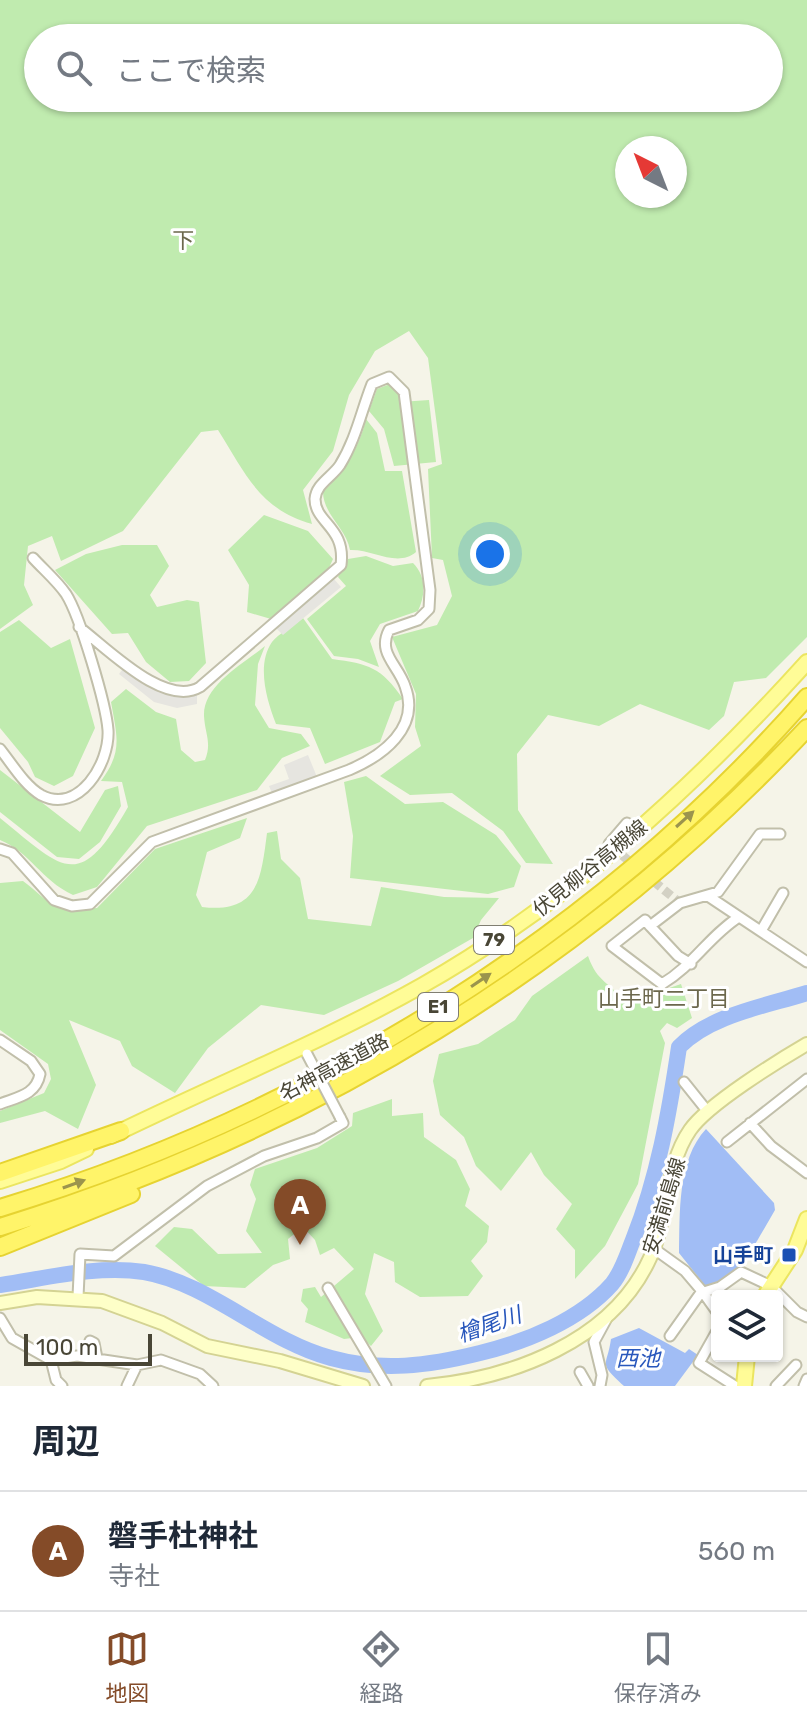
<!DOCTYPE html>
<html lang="ja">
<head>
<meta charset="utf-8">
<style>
	:root { --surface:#fff; --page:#f2f2f3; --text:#1f2937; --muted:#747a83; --line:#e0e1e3; --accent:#844b28 }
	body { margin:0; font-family:Rubik,"Noto Sans JP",sans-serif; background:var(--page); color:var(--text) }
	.controls { position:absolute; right:24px; bottom:24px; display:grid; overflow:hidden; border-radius:8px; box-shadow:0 2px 6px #0004 }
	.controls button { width:72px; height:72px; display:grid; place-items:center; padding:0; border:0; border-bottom:2px solid var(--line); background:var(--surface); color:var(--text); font:40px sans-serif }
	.compass { position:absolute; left:615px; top:136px; width:72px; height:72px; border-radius:50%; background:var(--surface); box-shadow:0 2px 6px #0004; rotate:318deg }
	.scale { position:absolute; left:24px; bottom:20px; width:128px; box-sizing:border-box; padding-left:8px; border:4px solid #494636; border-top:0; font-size:22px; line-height:28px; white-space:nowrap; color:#494636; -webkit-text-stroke:6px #fff; paint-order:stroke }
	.you { position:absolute; left:490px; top:554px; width:28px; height:28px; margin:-20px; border:6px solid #fff; border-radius:50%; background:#1a73e8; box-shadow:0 0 0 12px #1a73e833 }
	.badge { display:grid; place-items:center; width:52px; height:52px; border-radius:50%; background:var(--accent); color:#fff; font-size:26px; font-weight:700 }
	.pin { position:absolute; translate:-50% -66px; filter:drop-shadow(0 2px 4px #0008) }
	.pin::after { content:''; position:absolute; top:42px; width:28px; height:24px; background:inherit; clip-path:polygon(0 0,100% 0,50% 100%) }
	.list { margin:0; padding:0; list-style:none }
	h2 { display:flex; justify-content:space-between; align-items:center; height:104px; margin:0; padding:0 32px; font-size:34px }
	h2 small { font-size:26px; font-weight:400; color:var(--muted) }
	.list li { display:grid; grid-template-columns:52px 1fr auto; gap:24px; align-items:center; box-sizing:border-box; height:120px; padding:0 32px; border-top:2px solid var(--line) }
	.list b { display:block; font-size:30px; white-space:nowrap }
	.list p { margin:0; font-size:26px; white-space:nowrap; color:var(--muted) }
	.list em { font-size:26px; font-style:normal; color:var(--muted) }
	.icon { flex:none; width:44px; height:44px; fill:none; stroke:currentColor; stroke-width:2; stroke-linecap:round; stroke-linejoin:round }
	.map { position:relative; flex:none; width:807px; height:1386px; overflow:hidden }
	.search { position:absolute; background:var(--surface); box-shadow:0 2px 6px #0004; left:24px; right:24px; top:24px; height:88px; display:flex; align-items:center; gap:20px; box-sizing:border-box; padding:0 28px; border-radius:44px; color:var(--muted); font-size:30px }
	.sheet { height:224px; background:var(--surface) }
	nav { display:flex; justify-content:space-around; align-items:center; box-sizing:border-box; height:112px; border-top:2px solid var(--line); background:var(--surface); font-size:22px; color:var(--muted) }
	nav a { display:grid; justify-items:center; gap:4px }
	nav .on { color:var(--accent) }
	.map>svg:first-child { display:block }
	.green { fill:#c0ebaf; fill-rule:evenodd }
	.parking { fill:#e6e5e0 }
	.water { fill:#a1bdf5 }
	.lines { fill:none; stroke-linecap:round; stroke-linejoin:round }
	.river { stroke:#a1bdf5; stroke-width:16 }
	.minor-tunnel { stroke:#d3d1c4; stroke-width:9; stroke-dasharray:9 4.5; stroke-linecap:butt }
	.minor-casing { stroke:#c1bfaa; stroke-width:13 }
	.secondary-casing { stroke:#d4d393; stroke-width:16 }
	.primary-casing { stroke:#ebe560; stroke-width:18 }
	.motorway-casing { stroke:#e6d331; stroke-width:20 }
	.minor { stroke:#fff; stroke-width:9 }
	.secondary { stroke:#feffc8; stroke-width:12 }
	.primary { stroke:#fffc97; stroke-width:14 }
	.motorway { stroke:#fff469; stroke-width:16 }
	.minor-bridge-casing { stroke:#c1bfaa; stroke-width:13; stroke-linecap:butt }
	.minor-bridge { stroke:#fff; stroke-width:9 }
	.oneway { fill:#9b944d }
	.transit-dot { fill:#1a4fb4; stroke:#fff; stroke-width:3 }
	.labels { text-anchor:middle; stroke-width:6; stroke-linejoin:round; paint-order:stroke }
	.shield { fill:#fff; stroke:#807e72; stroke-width:2 }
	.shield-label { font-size:18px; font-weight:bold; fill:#494636 }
	.street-label { font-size:20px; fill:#494636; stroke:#fff }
	.transit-label { font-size:20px; font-weight:bold; fill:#164399; stroke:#fff; text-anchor:end }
	.neighbourhood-label { font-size:22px; fill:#6c684d; stroke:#fff }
	.water-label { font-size:22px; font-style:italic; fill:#2857bc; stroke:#fff }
</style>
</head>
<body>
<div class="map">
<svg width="807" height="1386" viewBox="0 0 807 1386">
	<rect width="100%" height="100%" fill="#f5f4e8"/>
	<path class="green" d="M0,0h807v637l-41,41 -32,4 -10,34 -15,14 -69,-26 -41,22 -51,-11 -31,39 1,56 35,54 -27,-1 -23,-32 -51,-38 -42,2 -30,-19 41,-30 -6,-19 1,-33 -24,-57 45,-12 15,-29 -9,-36 -11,-2 -4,-89 14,-5 -14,-106 -19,-27 -34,20 -26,44 -16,56 -30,39 9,34c-53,-15 -66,-50 -94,-94l-17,2 -78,99 -62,30 -9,-25 -24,10 -4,39 9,20 -33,24zM38,38h731v60h-731zM627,148h48v48h-48z
		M390,384l8,6 2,12 29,-2 7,62 -42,4 -10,-37 -15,-18 8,-22z
		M366,419l11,14 8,38h17l14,81c-19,16 -43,-3 -66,-2 -4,-22 -27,-36 -27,-58 21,-21 36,-43 43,-73z
		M264,515l44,16 25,28 -5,11 -57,49 -24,-7 2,-27 -21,-35z
		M122,545h35l12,21 -19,29 7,12 30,-7 12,2 7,61 -17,18 -19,1 -24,-20 -18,-29 -16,1 -57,-64 31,-16z
		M366,556l27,10 20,-3c13,13 13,31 5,48l-38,13 -10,17 9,26 -21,-8 -24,-3 -27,-37 39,-33 -8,-9 10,-18z
		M303,618l29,41c37,5 49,8 71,40l-8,3 -15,40 -55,22 -15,-36 -34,-4c-9,-23 -20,-59 -4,-82 6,-8 23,-17 31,-24z
		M19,620l32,28 19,-9 25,89 -22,48 -19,10 -19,-9 -7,-15 -28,-34v-96z
		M265,646l-7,18 -3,41 14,23 32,6 9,12 -28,12 -25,32 -110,36 -50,61 -24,8c-32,-15 -43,-43 -73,-55v-22c64,52 79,75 128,-11l-6,-25 -21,-1c22,-30 16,-44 10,-79l15,-13 30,23 20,7 5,31 14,12 10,-2c7,-17 0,-26 -1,-44 -1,-31 39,-52 61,-70z
		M0,770l80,62 25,-42 13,-4 3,20 -21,36 -21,17 -22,-2 -57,-45z
		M366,776l39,28 38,-2 53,33 25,31 -7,21 -26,7 -138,-16 3,-42 -9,-54z
		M247,818l-7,20 -33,14 -11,43 6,12c57,7 59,-29 65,-74l10,-2 4,28 19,19 8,41 63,7 10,-39 63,10 55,1 -18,22 -8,18 -75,43 -74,34 -63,-10 -53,43 -33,45 -43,-27 -12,-25 -51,-21 27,65 -18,44 -33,-18 -45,12v-12l44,-18 7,-14 -3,-15 -48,-34v-147l23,-2c35,27 26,31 74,27l58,-59z
		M588,956c10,28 21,24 37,47l56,-19 11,34 -15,10 -10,-5 -7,8 5,12 -27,141 -33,62 -30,33v-29l-19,-21 16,-25 -28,-29 -13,-23 -30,39 -25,-25 -12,-29 -24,-22 -7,-34 6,-27 39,-10 37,-24 17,-24z
		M392,1099v17l31,-3 1,24 32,23 14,29 -5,17 24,20 -2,16 -16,19 12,15 -15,20 -48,1 -25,-15 -1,-20 -20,-9 -9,41 18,37 -12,15 -10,-9 -17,2 -39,-17 3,-13 -7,-8 2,-12 12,-2 6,10 33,-28 -20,-21 -14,7 -5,-15 -12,-13 -15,12 2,20 -17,6 -28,23 -41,-2 -49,-40 19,-19 18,2 26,25 44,-1 -16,-22 10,-32 -6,-14 5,-16 62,-21 35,-22 1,-13z"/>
	<path class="parking" d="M333,578l8,9 -58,48 -7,-7z
		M125,666l48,31 24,-3v10l-20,4 -23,-6 -35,-28z
		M308,755l9,22 -45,16 -3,-7 20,-7 -5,-14z"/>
	<path class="water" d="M706,1129l68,74 1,7c-18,30 -34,67 -68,78l-28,-35c1,-39 -2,-93 27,-124z
		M639,1328l46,25 4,-4 9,6 -23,31h-51c-27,-25 -17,-18 -13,-47z"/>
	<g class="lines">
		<path class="river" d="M0,1285c47,-7 97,-20 144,-13 65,11 122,69 187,86 51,14 97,8 149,-5 46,-11 100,-33 132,-69 10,-12 15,-29 21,-44 25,-63 36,-126 46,-193 31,-32 87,-41 128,-54"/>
		<path class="minor-tunnel" d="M612,847l68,56"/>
		<g class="minor-casing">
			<path id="minor" d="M0,749c12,15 25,37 41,46 38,20 69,-32 67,-65 -2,-26 -28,-114 -42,-136 -9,-13 -22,-24 -33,-36
				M609,844l18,-21
				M0,849l12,4 42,47 18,6 18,-2 62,-62 197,-72c33,-14 72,-42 56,-84 -7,-21 -28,-33 -16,-56l29,-10 11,-11 1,-19 -26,-198 -15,-15 -17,7c-11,28 -16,55 -32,81 -8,12 -24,19 -25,34 0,24 31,28 26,66l-141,122c-35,21 -92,-38 -121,-60
				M708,896l99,66
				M739,917c-30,19 -46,49 -77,67l-50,-38 33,-26 5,6 30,-23 38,-11 42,-58h20
				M650,926l28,30 13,8
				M761,931l22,-38
				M0,1040l31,21 9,13c-4,21 -22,23 -40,30
				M684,1082l24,30
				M750,1123l21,23 36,27
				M727,1142l80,-63
				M653,1248l32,23 17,20 -32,45
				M328,1288l58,98
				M702,1291l15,21
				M704,1292l16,-5 21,-15 30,14 26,26 10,5
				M78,1297l2,-43 34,2 93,-70 57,-30 53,-18 26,-15 -3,-6
				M0,1318l12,20 39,22 26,-4 60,9 24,-5 39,14 13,12
				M717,1331l-18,32 36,23
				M90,1341l4,2 3,15
				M51,1360l5,20 6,6
				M580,1372l8,14
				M127,1386l10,-21
				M600,1386l2,-11 -8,-33 13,-24
				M776,1386l20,-21
				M804,1386l3,-7"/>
		</g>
		<g class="secondary-casing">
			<path id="secondary" d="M0,1303l37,-6 65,4 60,22 45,23 73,15 83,25
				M427,1386c84,-8 185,-44 223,-128 18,-39 15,-92 40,-128 18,-26 88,-69 117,-86"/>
		</g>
		<g class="primary-casing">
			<path id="primary" d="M111,1136c104,-51 211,-94 312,-151 146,-83 272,-199 384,-323
				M0,1181l61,-20 25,-12
				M765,1296l30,-46 12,-31
				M744,1386l3,-30"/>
		</g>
		<g class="motorway-casing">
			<path id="motorway" d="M0,1173l121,-42
				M0,1208c305,-92 596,-270 807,-511
				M0,1227c309,-95 586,-263 807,-499
				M0,1247l131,-53"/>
		</g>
		<use href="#minor" class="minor"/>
		<use href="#secondary" class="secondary"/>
		<use href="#primary" class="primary"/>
		<use href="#motorway" class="motorway"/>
		<g class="minor-bridge-casing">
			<path id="minor-bridge" d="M307,1054l33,63"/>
		</g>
		<use href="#minor-bridge" class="minor-bridge"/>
	</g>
	<defs><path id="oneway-solid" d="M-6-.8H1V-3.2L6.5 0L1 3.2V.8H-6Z" transform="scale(2)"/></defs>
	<g class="oneway">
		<use href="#oneway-solid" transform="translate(685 819) rotate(-42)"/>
		<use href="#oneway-solid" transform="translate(481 980) rotate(-34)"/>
		<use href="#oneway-solid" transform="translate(74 1184) rotate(-20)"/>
	</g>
	<rect class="transit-dot" x="781" y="1247" width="16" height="16" rx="4"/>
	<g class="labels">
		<g class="shield">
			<rect x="474" y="926" width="40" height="28" rx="6"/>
			<rect x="418" y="993" width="40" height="28" rx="6"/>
		</g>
		<g class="shield-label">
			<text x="494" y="946">79</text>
			<text x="438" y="1013">E1</text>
		</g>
		<g class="street-label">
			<text transform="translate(590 868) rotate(-39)" y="7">伏見柳谷高槻線</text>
			<text transform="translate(334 1067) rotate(-28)" y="7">名神高速道路</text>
			<text transform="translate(664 1206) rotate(-73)" y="7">安満前島線</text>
		</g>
		<g class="transit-label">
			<text x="773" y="1262">山手町</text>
		</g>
		<g class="neighbourhood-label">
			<text x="183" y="248">下</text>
			<text x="664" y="1006">山手町二丁目</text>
		</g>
		<g class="water-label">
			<text transform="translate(489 1324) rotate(-19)" y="8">檜尾川</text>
			<text x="638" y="1366">西池</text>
		</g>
	</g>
</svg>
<div class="controls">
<button><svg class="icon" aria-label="layers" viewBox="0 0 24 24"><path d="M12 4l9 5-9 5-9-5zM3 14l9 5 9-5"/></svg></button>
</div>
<svg class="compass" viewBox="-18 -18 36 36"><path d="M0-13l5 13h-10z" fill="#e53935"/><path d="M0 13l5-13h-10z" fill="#747a83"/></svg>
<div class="scale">100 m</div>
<div class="you"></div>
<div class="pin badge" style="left:300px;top:1245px">A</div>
<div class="search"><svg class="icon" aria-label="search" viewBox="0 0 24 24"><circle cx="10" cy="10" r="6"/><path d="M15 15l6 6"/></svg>ここで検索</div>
</div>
<section class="sheet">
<h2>周辺<small></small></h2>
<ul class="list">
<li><span class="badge">A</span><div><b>磐手杜神社</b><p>寺社</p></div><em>560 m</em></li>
</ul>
</section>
<nav>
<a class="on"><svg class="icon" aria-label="map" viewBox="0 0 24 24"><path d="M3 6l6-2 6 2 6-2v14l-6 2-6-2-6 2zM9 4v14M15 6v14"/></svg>地図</a>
<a><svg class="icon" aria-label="directions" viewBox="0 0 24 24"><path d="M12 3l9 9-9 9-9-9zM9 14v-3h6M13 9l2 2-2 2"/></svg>経路</a>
<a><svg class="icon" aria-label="saved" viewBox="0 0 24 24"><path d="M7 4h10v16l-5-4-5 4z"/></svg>保存済み</a>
</nav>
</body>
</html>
